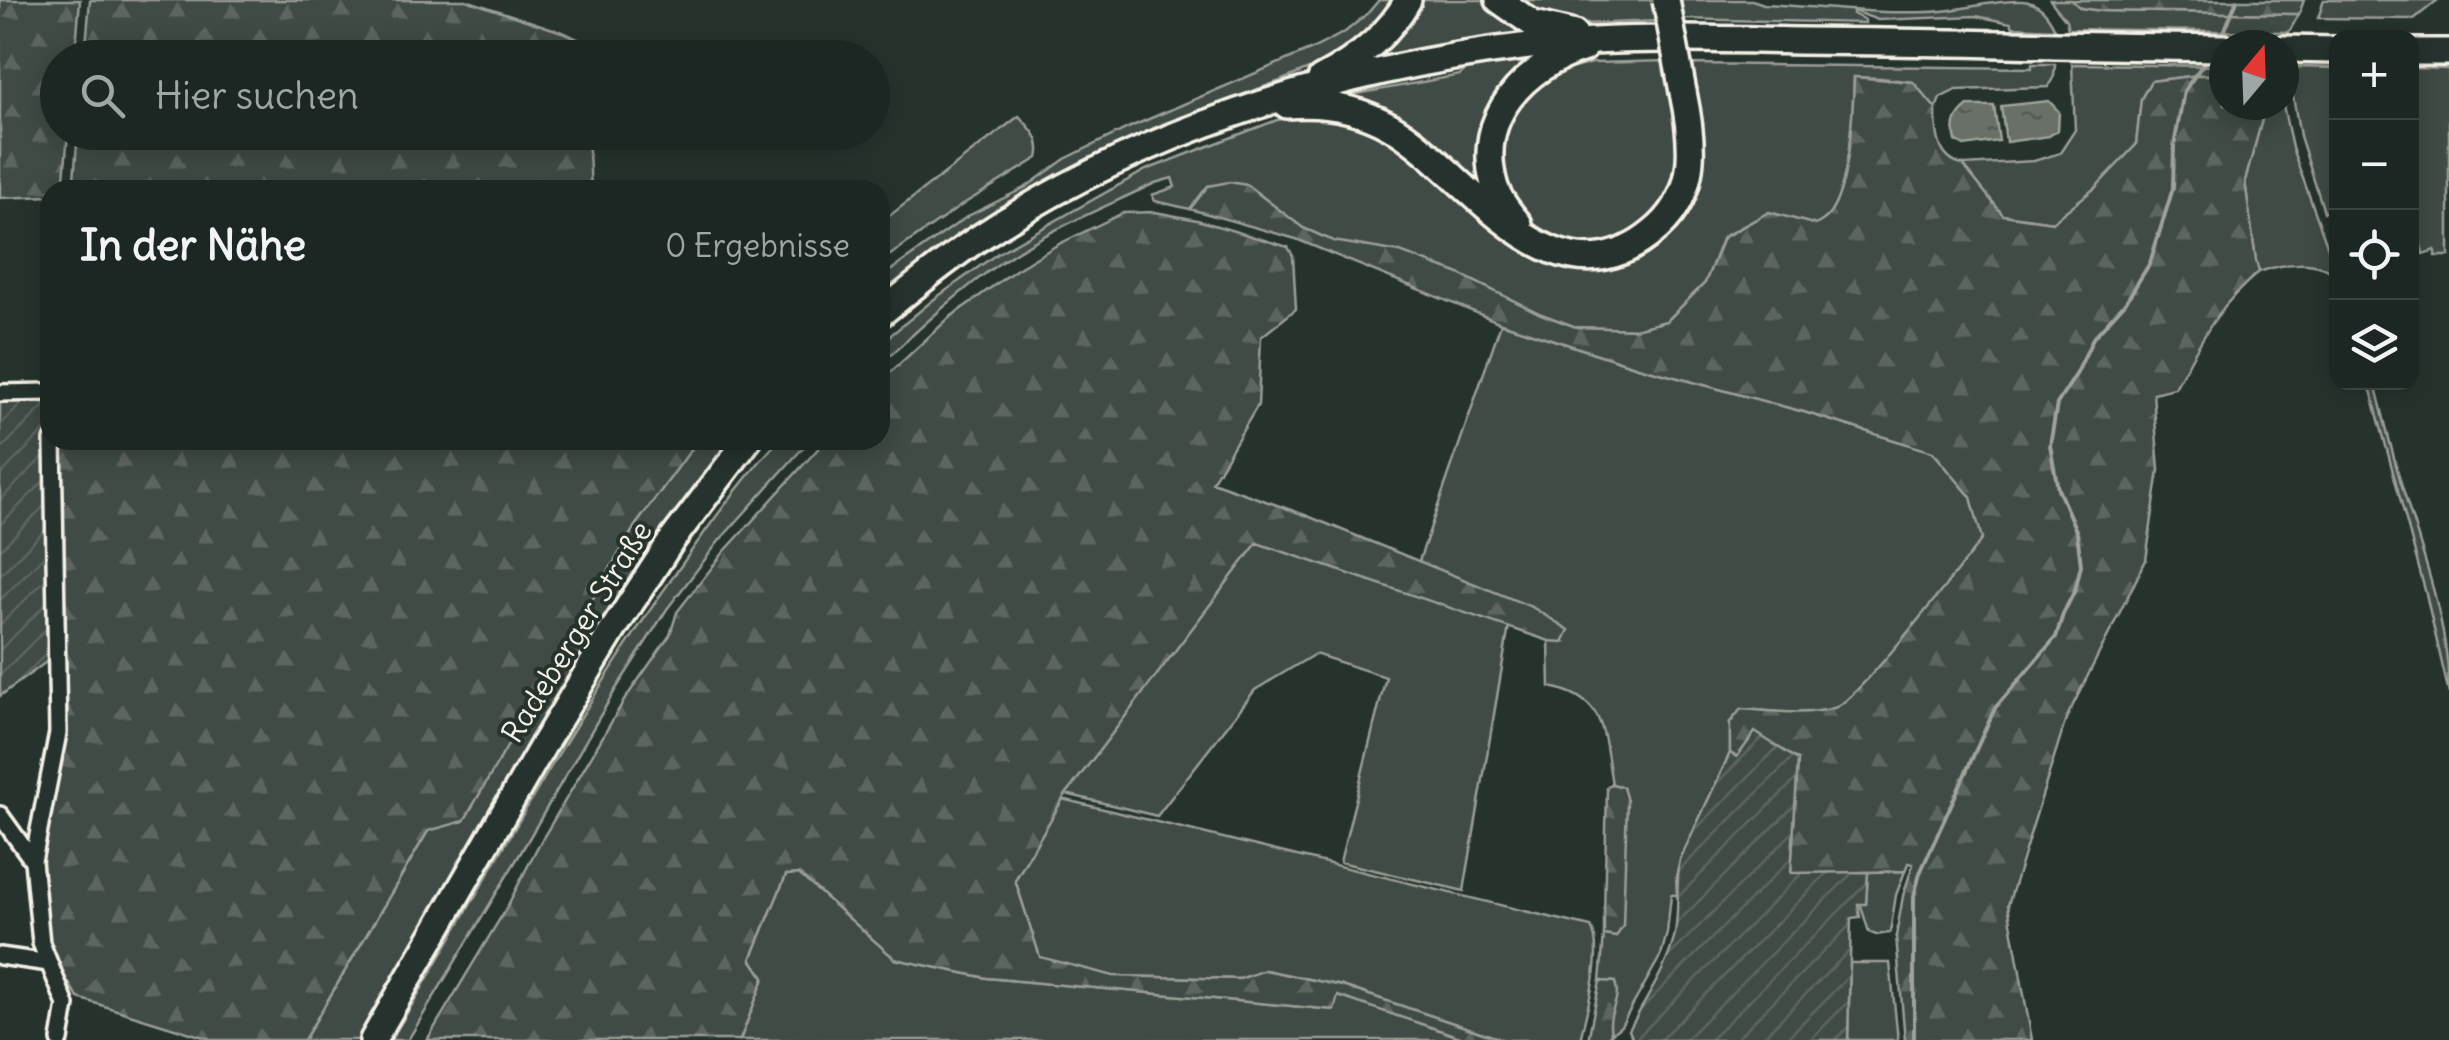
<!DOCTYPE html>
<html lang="de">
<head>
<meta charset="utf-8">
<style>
	:root { --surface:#1c2622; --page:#29322f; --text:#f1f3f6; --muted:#a0a5a5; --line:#3a4340 }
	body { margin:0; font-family:Delius,sans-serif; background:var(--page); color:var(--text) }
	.controls { position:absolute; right:30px; top:30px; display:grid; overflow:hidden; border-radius:20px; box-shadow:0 5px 25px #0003 }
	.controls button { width:90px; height:90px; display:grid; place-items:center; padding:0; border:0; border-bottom:2px solid var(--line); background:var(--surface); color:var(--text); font:50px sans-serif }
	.compass { position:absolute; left:2209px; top:30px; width:90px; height:90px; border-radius:50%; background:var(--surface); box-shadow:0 5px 25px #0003; rotate:19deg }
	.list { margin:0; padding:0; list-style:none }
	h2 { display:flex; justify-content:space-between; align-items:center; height:130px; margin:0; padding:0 40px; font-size:42px }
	h2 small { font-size:32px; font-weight:400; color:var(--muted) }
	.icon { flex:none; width:55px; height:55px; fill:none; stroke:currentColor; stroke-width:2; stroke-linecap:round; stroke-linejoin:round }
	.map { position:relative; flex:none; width:2449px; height:1040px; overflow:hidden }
	.search { position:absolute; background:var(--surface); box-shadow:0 5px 25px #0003; left:40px; top:40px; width:850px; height:110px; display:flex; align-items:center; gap:25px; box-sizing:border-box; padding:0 35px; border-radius:55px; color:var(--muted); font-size:38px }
	.panel { position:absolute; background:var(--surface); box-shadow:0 5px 25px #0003; left:40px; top:180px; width:850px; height:270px; border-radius:30px }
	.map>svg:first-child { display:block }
	.grass { fill:#414b45; stroke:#9a9e96; stroke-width:2.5 }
	.forest { fill:url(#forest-firs); stroke:#9a9e96; stroke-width:2.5 }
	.garden { fill:url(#garden-furrows); stroke:#9a9e96; stroke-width:2.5 }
	.water { fill:url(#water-ripples); stroke:#9fa39b; stroke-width:2.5 }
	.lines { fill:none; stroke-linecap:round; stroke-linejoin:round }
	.stream { stroke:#9fa39b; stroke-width:4 }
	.minor-casing { stroke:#f4f1e8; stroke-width:22 }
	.trunk-casing { stroke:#f4f1e8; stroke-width:32 }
	.minor { stroke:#26332d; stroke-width:15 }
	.trunk { stroke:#26332d; stroke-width:25 }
	.trunk-bridge-casing { stroke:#f4f1e8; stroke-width:32; stroke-linecap:butt }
	.trunk-bridge { stroke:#26332d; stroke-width:25 }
	.labels { text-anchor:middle; stroke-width:8; stroke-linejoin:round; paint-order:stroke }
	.street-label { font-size:30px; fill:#f4f1e8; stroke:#26332d }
</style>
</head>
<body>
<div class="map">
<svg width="2449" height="1040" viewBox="0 0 2449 1040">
	<defs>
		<pattern id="forest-firs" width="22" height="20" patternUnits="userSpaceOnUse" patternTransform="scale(2.5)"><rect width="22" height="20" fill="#414b45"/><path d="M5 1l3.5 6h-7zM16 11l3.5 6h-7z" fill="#5d6560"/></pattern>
		<pattern id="garden-furrows" width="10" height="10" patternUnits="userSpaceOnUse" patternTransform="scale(2.5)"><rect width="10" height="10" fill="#414b45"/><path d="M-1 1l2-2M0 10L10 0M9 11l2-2" fill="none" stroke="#5d6560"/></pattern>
		<pattern id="water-ripples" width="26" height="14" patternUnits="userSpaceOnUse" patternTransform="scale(2.5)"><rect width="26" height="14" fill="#676f68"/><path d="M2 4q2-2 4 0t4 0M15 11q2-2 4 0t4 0" fill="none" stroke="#565a55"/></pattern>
	</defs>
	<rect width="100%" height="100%" fill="#26332d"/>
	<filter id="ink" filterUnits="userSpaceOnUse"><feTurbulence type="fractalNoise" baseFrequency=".01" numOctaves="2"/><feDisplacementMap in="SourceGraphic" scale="20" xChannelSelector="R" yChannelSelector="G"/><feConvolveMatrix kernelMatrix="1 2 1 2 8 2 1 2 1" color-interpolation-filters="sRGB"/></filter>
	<g filter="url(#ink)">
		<path class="grass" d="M1379,0h21l-45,50 -75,31 -115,42 -66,31 -128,72 -91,70v-18l88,-62 58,-29 39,-28 63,-31 184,-79 33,-17 22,-18z
			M1419,0h68l49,34 -138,21 -33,9z
			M1515,0h140l4,21 -77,3 -36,-6z
			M1677,0h75l12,4c55,3 110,10 164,8 32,-1 63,-12 94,-11 17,1 26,13 33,28l-42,-2 -2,-4 -35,-7 -98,4 -25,-9v3l12,6v3l-184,-4z
			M2050,0h21l10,8 22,3 196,3 -10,18 -221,-3 -2,-9z
			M2324,0h114l-24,19 -96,-1z
			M1549,54l-43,32 -10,118 -132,-102 -13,-7 109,-20 11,-11z
			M1667,61l13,88 -4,27 -6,19 -12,18 -41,29 -35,5 -22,-5 -32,-18 -23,-38 -4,-40 9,-34 33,-34 26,-9 24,-6z
			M1689,64l343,4v-4h23l-1,12 -6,11 -92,3 -16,8 -4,11 -23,-27 -32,-4 -27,-1c-1,34 -4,113 -26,139 -3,4 -8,6 -12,9l-47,-13 -46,25 -18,46 -38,38 -32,8 -59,-2 -35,-13 -84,-41 -124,-32 -30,-13 -56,-43 -39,1 -18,23 -35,-8 -3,-6 23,-8 -3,-9 -17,5c-50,24 -105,46 -151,77 -45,31 -84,68 -124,105v-21l53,-44 65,-47 148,-83 131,-50 38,-7 70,19 174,129 111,-34z
			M2072,64l152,2v9h-25l-48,6 -10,18 -5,46 -41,43 -42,34 -50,-7 -40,-50 71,-4 26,-8 15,-23z
			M2297,67l39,1v144h-12l-24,-76 -8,-45z
			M2412,68l37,1v187h-14v-6l-12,4 -11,-46z
			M2266,105h17l9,43 44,122v6c-18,-18 -53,-13 -77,-4l-3,-11 -11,-80z
			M1019,116c12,13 24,23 19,42l-73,45 -85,59v-39z
			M1501,323l137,44 166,45 129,40 38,45 12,42c-23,28 -124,162 -148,169 -30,9 -63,3 -93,1l-12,13v31l-50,107 -4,17 1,18h-6l-4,38 -6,22 -40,71 -10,8 -3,-14 7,-38 -15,-1 4,-46 12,2 7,-150 -11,-3c-9,-49 -4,-86 -62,-97l-1,-46h14l-144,-80z
			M2369,383h6c9,35 17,71 28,106 20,67 46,134 46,205l-23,-100z
			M698,440h34l-71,96 -60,87 -243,417h-54l124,-209 158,-223 49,-82z
			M779,440h31l-91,101 -52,68 -53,83 -94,162 -112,186h-17c89,-148 170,-301 268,-443 38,-54 75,-109 120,-157z
			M1257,542l252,84 -45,265 -124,-29 46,-185 -71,-23 -60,36 -98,126 -91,-22z
			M1062,799l529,128c14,23 -5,86 -11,113h-76l-162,-54 -77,-16 -25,9 -127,-3 -73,-18 -25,-78z
			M1905,871l-9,24 -6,38 -14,2 -7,-3 -9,-29h6l2,-31z
			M799,874l97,85 91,19 347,32 3,-15 132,45h-729l24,-62 -13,-19 35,-84z
			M1850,963h40l8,77h-50z"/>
		<path class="forest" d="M0,0h80l-5,57 -17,1v74l10,1 -5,57h-13v6l-50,2z
			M90,0h376l99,33 17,8 1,16h-498z
			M2071,0h233l-5,14 -197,-3 -21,-3z
			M2199,75h25v30h42l-21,76 11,80 3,11c-42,34 -58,69 -84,116l-22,5 6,77 -13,90 -80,159 -58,186 24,135h-127l-9,-104 7,-40 10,-32 -5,-1 -3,8 -114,3 7,-114 -61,-3 -7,-4v-30l11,-14c31,2 64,7 93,-1 24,-7 126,-141 148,-169l-11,-42 -38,-45 -129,-40 -166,-45 -137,-44 -205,-84 -106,-30 18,-23 21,-4 18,3 56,43 30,13 67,11 57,21 84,41 35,13 59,2 32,-8 38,-38 18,-45 46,-26 47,13c4,-3 9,-5 12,-9 22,-26 25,-105 26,-139l59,5 23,27c0,23 1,51 27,56l40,50 49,7 43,-34 41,-43 5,-46 10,-18z
			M78,132l510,1 3,57h-518z
			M1155,212l42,8 91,27 5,9 3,53 -35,28 -3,68 -46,77 93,33 227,92 37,23 -6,12 -14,-1 -292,-98 -193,254 -49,83 25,77 73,19 127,3 25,-9 77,16 162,54h-35l-131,-44 -4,14 -347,-32 -92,-19 -96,-85 -13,1 -35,84 13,19 -24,62h-313l80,-133 30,-59 88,-149 45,-64 7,-23 47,-60 102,-112h54v-58l69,-64 65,-47 43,-26 66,-32z
			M58,440h640l-63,86 -171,295 -36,10 -124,209h-91l-135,-42 -22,-35 -6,-16 -7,-29 -4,-54 22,-131z
			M1612,784l11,3 4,14 -4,125 -7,11 -12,-2v-19l3,-129z
			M1600,981l15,1c7,22 -9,27 -4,52l-6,6h-17z"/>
		<path class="garden" d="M0,399h48l5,258 -53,39z
			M1755,732l43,28 -7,113 77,-1 -2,32h-8l2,13 -9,1 -3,122h-215l-4,-10c15,-28 38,-62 45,-92 6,-25 1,-53 6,-78l50,-107 7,4z"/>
		<path class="water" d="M2049,101l10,11 -1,18 -9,6 -43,6 -5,-36z
			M1968,106h26l5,35 -35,5 -8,-5c-4,-15 -1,-25 12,-35z"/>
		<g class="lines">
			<path class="stream" d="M2222,37l15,-37
				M1914,1040v-144l6,-23 75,-165 61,-71 7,-23 12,-24 6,-25 -4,-32 -19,-44 -8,-44 7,-41 20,-31 16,-35 32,-35 25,-40 23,-75 1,-42 10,-55 24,-34"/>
			<g class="minor-casing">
				<path id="minor" d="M0,393l50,-1
					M53,440l5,293 -25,128 8,82 25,62 -6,35
					M0,815l33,46
					M0,956l49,7"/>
			</g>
			<g class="trunk-casing">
				<path id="trunk" d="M1499,0l34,24 41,10
					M2284,49l52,1
					M2412,52h37
					M1321,79c36,-19 67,-43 87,-79
					M1287,105c35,-3 71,3 103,21 79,45 164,196 269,101 40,-37 34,-87 24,-135
					M1519,224c-10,-12 -21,-25 -25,-40 -19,-68 31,-117 90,-136
					M880,314c31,-25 62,-51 96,-74 159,-106 355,-170 545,-193 92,-11 186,-8 279,-6 142,1 283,5 424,7
					M373,1040l172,-298 68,-112 59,-90 76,-100"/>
			</g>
			<use href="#minor" class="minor"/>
			<use href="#trunk" class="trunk"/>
			<g class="trunk-bridge-casing">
				<path id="trunk-bridge" d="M1666,0l17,92"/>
			</g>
			<use href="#trunk-bridge" class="trunk-bridge"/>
		</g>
	</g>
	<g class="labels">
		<g class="street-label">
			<text transform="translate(577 632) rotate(-58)" y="10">Radeberger Straße</text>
		</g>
	</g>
</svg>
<div class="controls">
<button>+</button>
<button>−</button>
<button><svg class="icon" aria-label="locate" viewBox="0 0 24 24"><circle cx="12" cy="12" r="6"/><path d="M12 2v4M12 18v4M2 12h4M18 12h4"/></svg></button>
<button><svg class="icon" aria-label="layers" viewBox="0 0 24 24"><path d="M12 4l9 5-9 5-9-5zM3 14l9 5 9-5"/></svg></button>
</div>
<svg class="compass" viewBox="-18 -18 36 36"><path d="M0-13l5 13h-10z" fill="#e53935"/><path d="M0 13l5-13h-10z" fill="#a0a5a5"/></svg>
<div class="search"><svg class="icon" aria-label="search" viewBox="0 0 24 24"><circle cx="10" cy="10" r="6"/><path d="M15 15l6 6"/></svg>Hier suchen</div>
<section class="panel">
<h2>In der Nähe<small>0 Ergebnisse</small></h2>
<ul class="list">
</ul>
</section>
</div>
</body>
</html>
